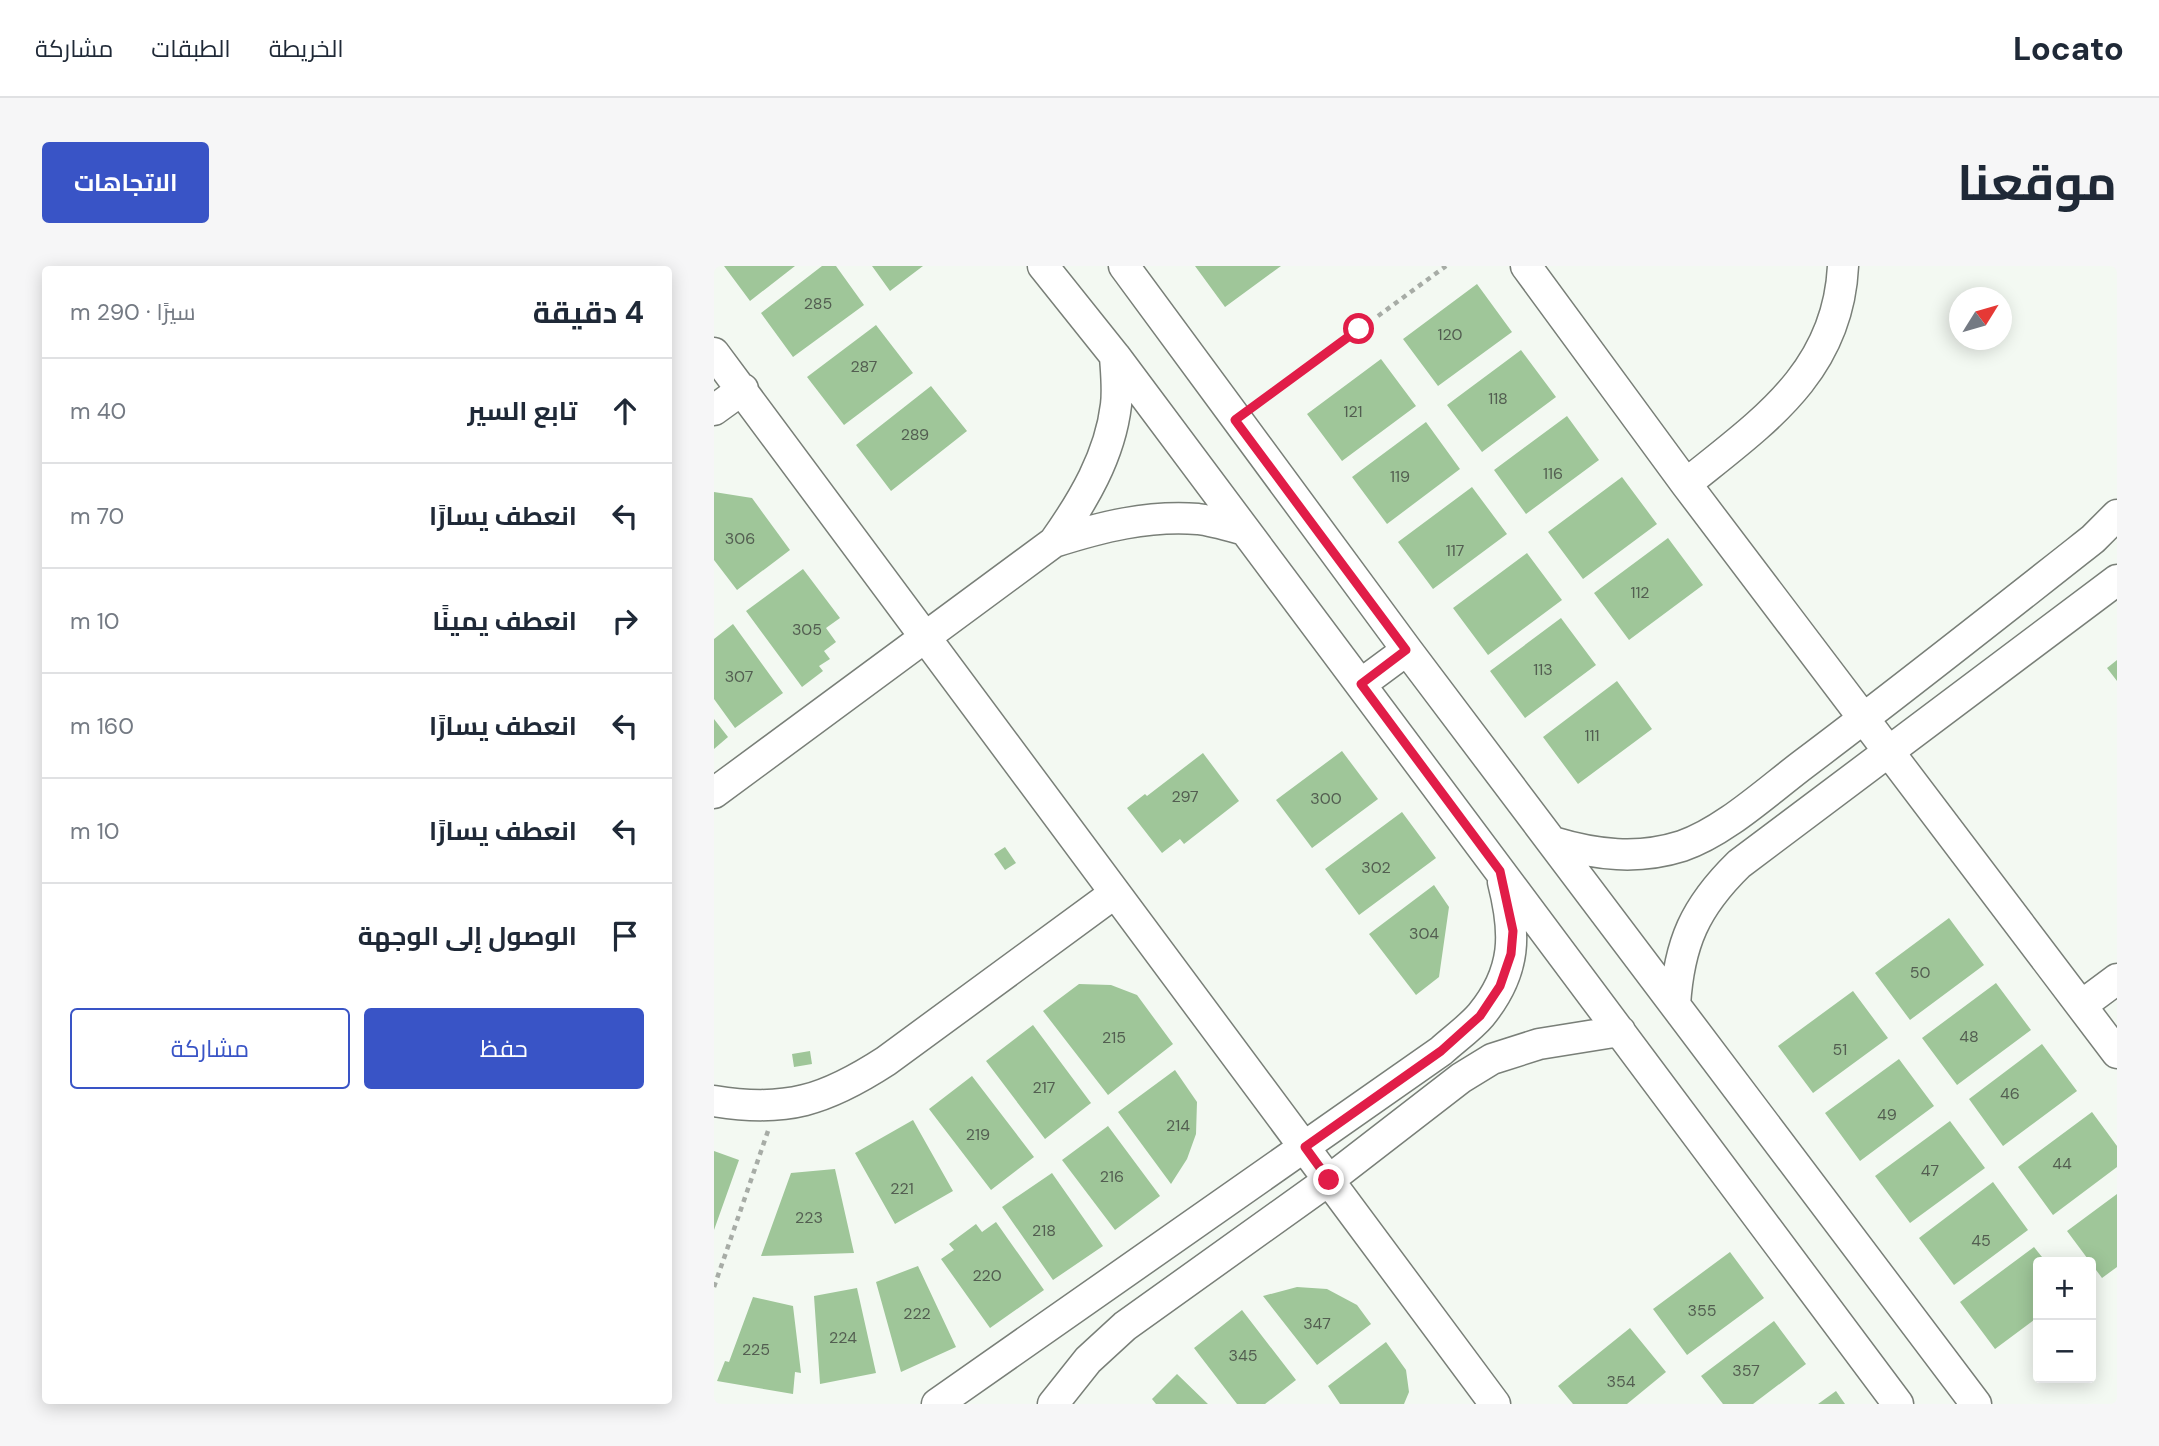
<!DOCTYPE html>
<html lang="ar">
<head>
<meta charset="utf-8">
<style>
	:root { --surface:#fff; --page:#f6f6f7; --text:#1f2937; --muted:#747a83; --line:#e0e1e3; --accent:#3954c6 }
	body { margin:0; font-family:"DM Sans",Cairo,sans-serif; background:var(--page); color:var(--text); direction:rtl }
	.controls { position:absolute; right:21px; bottom:21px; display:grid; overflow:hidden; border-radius:7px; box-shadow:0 4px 18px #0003 }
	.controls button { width:63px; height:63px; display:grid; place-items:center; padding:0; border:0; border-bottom:2px solid var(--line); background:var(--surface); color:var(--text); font:35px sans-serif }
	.compass { position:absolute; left:1235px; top:21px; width:63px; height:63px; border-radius:50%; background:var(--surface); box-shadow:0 4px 18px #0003; rotate:53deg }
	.stop { position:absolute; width:21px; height:21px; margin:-16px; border:5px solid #e11d48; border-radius:50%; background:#fff }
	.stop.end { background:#e11d48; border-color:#fff; box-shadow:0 2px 7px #0008 }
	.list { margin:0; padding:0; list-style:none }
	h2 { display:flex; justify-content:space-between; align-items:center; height:91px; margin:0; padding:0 28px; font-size:30px }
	h2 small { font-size:23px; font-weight:400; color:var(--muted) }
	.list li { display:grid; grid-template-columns:46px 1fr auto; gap:21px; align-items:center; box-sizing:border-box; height:105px; padding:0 28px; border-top:2px solid var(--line) }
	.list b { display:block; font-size:26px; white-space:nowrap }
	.list em { font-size:23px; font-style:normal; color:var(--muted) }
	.actions { display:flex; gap:14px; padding:21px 28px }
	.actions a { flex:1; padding:16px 0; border:2px solid var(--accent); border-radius:7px; text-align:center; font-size:24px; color:var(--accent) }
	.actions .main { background:var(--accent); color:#fff }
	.icon { flex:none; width:38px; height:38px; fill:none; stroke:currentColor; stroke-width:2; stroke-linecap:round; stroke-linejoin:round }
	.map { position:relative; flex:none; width:1403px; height:1138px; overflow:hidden; direction:ltr; border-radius:7px }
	header { display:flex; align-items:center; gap:42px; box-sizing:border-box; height:98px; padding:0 35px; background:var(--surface); border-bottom:2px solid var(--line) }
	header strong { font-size:33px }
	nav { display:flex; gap:38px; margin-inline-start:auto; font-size:24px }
	.intro { display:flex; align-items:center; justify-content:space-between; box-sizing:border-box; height:168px; padding:0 42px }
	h1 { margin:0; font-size:49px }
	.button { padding:18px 32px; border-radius:7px; background:var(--accent); color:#fff; font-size:24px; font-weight:700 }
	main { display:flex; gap:42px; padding:0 42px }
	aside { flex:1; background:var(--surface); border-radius:7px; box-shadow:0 4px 18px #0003 }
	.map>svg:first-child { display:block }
	.building { fill:#9fc699 }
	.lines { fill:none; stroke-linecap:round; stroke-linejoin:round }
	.minor-casing { stroke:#797f78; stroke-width:33 }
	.path { stroke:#a7aca6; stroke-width:4.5; stroke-dasharray:5 5; stroke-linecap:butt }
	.minor { stroke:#fff; stroke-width:30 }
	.route { stroke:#e11d48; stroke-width:9 }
	.labels { text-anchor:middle; stroke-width:6; stroke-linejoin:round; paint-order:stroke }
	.number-label { font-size:16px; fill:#535e51 }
</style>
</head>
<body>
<header>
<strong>Locato</strong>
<nav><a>الخريطة</a><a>الطبقات</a><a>مشاركة</a></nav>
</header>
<div class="intro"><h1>موقعنا</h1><a class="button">الاتجاهات</a></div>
<main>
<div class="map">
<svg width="1403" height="1138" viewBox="0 0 1403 1138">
	<rect width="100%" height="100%" fill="#f3f9f2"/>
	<path class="building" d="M10,0h71l-45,35z
		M108,0h14l28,39 -71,52 -32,-44z
		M158,0h51l-33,25z
		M481,0h86l-56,41z
		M763,18l35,48 -74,54 -35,-47z
		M162,59l37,48 -69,52 -37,-48z
		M807,84l35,47 -74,55 -35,-47z
		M667,93l35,47 -74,55 -35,-47z
		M217,120l36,45 -76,60 -35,-46z
		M853,150l32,44 -73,54 -32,-44z
		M712,156l34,47 -73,55 -35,-47z
		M908,211l35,47 -74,55 -35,-47z
		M758,221l35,47 -74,55 -35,-47z
		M0,226l38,6 38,52 -53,40 -23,-30z
		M954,272l35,47 -74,55 -35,-47z
		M813,287l35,47 -74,55 -35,-47z
		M89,303l37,49 -14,10 10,14 -12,9 6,8 -11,7 4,5 -21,16 -56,-76z
		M847,352l35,47 -71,53 -35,-47z
		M19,358l50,69 -48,35 -21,-29v-60z
		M1403,394v21l-10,-13z
		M903,415l35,48 -74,55 -35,-47z
		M0,453l14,18 -14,12z
		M628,485l36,48 -66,49 -36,-48z
		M489,487l36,48 -55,43 -4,-5 -18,14 -35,-45 18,-14 2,2z
		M688,546l34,46 -77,57 -34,-46z
		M291,581l11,16 -11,7 -11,-16z
		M720,619l15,22 -10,70 -23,18 -47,-61z
		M1235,652l35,47 -74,55 -35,-47z
		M1282,717l35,47 -74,55 -35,-47z
		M365,718l32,1 26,10 36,49 -65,51 -65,-84z
		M1139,725l35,47 -75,55 -35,-47z
		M319,759l58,78 -46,36 -59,-78z
		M1328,778l35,47 -74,55 -34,-47z
		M96,785l2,13 -18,3 -2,-13z
		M1185,793l35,47 -74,55 -35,-48z
		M461,804l22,32 -1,32 -9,25 -16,25 -53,-72z
		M258,810l62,81 -43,33 -62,-81z
		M1378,846l25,34v21l-64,48 -35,-48z
		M199,854l40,71 -58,33 -40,-71z
		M1236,855l35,47 -75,55 -35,-47z
		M394,860l52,70 -45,34 -53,-70z
		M0,885l25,9 -25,70z
		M121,903l19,84 -93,3 30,-83z
		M338,907l51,73 -50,34 -51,-73z
		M1279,916l35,48 -74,55 -35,-47z
		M1403,928v73l-15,11 -35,-47z
		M282,956l48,68 -54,38 -49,-69 13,-9 -5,-6 27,-20 6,8z
		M1320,981l12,15h-8v55l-43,32 -35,-47z
		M1016,986l34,46 -77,57 -34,-46z
		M204,1000l38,81 -55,25 -25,-90z
		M583,1021l30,2 30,16 14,19 -54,41 -54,-69z
		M143,1022l19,85 -56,11 -6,-88z
		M39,1031l40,9 8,67 -6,-1 -2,22 -76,-13 8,-20 4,1z
		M528,1044l54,70 -31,24h-28l-43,-56z
		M1060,1055l32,43 -53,40h-30l-22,-28z
		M916,1062l36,44 -39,32h-54l-15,-18z
		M672,1076l20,28 3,22 -5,12h-64l-12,-18z
		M463,1108l31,30h-52l-4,-5z
		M1122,1125l9,13h-27z"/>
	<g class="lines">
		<g class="minor-casing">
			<path id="minor" d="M329,0l72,90 783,1048
				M410,0l283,384 569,754
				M812,0l160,218 431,569
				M0,87l781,1051
				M0,144l29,-21
				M972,218c75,-61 152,-111 157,-218
				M340,276c47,-15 94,-27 144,-23 15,2 32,7 47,11
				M647,418l46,-34
				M0,527l340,-251c29,-41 56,-86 62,-137 2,-16 0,-33 -1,-49
				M839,576c43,13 85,18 129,4 42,-14 87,-56 123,-83 97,-73 193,-149 288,-224l24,-24
				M961,739c4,-62 20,-98 64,-141l378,-284
				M1368,739l35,-26
				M0,835c72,12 112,-1 172,-40l229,-168
				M223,1138l504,-353c13,-12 29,-23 40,-36 36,-44 35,-82 22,-133
				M339,1138l35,-44 37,-34 204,-146 132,-102 31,-19 47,-15 81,-13"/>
		</g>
		<path class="path" d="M664,50l68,-50
			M544,137l101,-74
			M0,1021l54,-156"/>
		<use href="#minor" class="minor"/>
	</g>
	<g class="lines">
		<path class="route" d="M615,914l-24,-33 136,-96 39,-35 20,-30 11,-32 2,-23 -13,-60 -139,-187 45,-34 -171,-230 124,-91"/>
	</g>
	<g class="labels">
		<g class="number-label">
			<text x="104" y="43">285</text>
			<text x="736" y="74">120</text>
			<text x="150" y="106">287</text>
			<text x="784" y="138">118</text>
			<text x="639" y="151">121</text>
			<text x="201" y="174">289</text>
			<text x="839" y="213">116</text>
			<text x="686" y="216">119</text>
			<text x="26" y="278">306</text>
			<text x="741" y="290">117</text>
			<text x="926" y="332">112</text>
			<text x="93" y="369">305</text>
			<text x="829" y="409">113</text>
			<text x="25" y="416">307</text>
			<text x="878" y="475">111</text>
			<text x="471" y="536">297</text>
			<text x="612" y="538">300</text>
			<text x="662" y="607">302</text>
			<text x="710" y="673">304</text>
			<text x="1206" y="712">50</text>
			<text x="1255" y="776">48</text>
			<text x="400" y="777">215</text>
			<text x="1126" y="789">51</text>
			<text x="330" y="827">217</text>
			<text x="1296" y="833">46</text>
			<text x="1173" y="854">49</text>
			<text x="464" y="865">214</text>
			<text x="264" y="874">219</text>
			<text x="1348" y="903">44</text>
			<text x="1216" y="910">47</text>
			<text x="398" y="916">216</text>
			<text x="188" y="928">221</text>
			<text x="95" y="957">223</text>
			<text x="330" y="970">218</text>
			<text x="1267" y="980">45</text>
			<text x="273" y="1015">220</text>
			<text x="988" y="1050">355</text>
			<text x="203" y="1053">222</text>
			<text x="603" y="1063">347</text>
			<text x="129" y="1077">224</text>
			<text x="42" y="1089">225</text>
			<text x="529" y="1095">345</text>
			<text x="1032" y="1110">357</text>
			<text x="907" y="1121">354</text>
		</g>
	</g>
</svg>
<div class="controls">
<button>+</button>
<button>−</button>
</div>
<svg class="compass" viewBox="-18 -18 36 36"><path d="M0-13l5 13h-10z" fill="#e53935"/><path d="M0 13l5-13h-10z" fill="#747a83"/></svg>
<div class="stop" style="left:645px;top:63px"></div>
<div class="stop end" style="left:615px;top:914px"></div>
</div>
<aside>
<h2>4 دقيقة<small>سيرًا · 290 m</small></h2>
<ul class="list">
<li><svg class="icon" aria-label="ahead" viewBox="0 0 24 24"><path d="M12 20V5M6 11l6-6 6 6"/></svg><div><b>تابع السير</b></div><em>40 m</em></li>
<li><svg class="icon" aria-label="left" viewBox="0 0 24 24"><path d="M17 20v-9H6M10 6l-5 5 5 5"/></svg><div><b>انعطف يسارًا</b></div><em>70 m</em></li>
<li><svg class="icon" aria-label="right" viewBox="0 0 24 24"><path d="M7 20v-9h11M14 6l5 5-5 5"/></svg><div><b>انعطف يمينًا</b></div><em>10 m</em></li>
<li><svg class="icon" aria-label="left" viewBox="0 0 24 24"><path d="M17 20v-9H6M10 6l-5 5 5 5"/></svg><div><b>انعطف يسارًا</b></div><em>160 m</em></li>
<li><svg class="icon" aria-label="left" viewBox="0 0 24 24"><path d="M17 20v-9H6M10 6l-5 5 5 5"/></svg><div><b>انعطف يسارًا</b></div><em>10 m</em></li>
<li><svg class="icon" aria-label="arrive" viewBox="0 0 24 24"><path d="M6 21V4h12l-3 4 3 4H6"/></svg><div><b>الوصول إلى الوجهة</b></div></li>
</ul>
<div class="actions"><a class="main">حفظ</a><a>مشاركة</a></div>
</aside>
</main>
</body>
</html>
